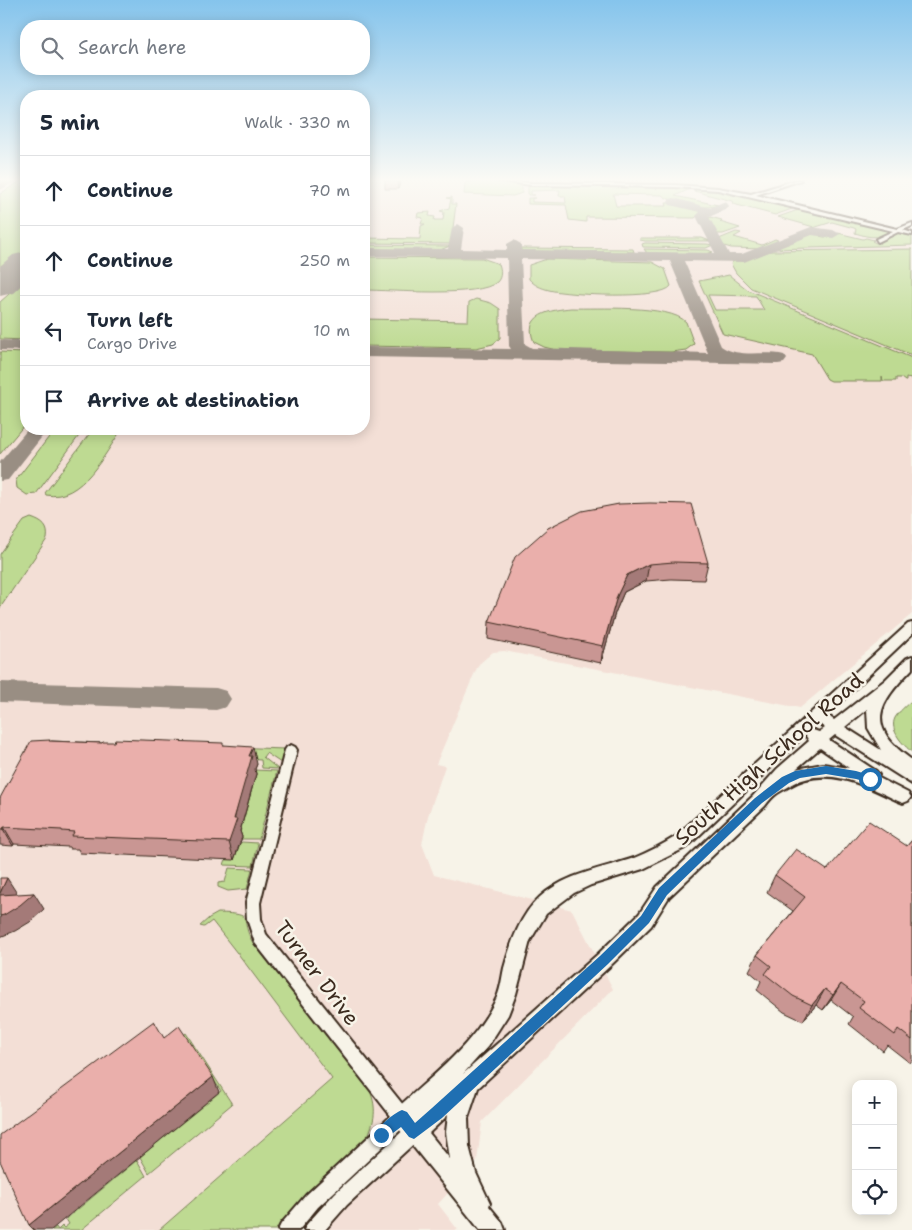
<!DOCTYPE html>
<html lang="en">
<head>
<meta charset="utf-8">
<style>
	:root { --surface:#fff; --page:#f2f2f3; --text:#1f2937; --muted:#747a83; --line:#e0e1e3 }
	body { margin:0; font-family:"Shantell Sans",sans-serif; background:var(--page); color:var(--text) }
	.controls { position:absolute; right:15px; bottom:15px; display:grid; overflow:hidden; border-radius:10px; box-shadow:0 2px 12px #0003 }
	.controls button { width:45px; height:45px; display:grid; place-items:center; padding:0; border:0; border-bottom:1px solid var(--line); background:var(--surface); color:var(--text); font:25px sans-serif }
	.stop { position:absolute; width:15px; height:15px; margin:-11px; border:4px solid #1f6fb2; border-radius:50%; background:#fff }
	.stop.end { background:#1f6fb2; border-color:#fff; box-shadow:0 1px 5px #0008 }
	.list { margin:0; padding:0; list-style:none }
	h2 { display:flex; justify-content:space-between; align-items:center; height:65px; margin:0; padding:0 20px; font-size:21px }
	h2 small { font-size:16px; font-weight:400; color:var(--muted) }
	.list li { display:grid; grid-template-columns:32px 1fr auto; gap:15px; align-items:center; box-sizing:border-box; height:70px; padding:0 20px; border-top:1px solid var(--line) }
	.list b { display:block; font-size:19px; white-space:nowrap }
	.list p { margin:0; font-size:16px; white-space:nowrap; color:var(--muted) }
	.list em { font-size:16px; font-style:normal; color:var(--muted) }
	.icon { flex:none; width:28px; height:28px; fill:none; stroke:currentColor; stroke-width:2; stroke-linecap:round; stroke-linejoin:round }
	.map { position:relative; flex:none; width:912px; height:1230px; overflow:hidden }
	.search { position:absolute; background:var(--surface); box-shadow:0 2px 12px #0003; left:20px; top:20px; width:350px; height:55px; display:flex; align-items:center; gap:12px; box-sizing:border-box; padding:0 18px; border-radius:20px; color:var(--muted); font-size:19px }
	.panel { position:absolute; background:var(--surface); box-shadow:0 2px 12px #0003; left:20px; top:90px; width:350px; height:345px; border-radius:20px }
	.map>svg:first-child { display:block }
	.built { fill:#f3dfd6 }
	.green { fill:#beda92; stroke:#7c8258; fill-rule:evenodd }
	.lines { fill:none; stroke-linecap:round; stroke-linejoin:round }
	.taxiway { fill:#998e83; fill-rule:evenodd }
	.runway { fill:#998e83; fill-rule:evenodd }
	.minor-casing { stroke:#3b2a1e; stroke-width:4 }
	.tertiary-casing { stroke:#3b2a1e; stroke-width:4 }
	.minor { fill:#f7f3e8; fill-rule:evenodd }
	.tertiary { fill:#f7f3e8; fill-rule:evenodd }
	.wall { fill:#c99693; stroke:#3b2a1e }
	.shaded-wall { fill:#a47a78; stroke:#3b2a1e }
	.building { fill:#eaafab; stroke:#3b2a1e }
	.route { fill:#1f6fb2 }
	.labels { text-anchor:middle; stroke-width:5; stroke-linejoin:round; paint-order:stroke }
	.near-street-label { font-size:21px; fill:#3b2a1e; stroke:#f7f3e8 }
</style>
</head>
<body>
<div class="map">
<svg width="912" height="1230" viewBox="0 0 912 1230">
	<rect width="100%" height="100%" fill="#f7f3e8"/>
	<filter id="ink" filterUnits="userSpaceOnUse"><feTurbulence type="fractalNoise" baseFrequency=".02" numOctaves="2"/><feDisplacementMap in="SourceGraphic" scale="10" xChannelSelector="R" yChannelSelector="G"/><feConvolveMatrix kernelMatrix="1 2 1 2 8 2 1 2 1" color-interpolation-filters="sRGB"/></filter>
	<g filter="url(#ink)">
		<path class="built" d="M0,180h26v249h338v-249h439l-40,14 2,4 123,29h11l11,2 2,3v382l-112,94 -296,-57 -11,1 -14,12 -4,8 -39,92 9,2 -17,50 -6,28 12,31 138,35 41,79 -131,133 -5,39 -39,43 20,26h-458z"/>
		<path class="green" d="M22,180h4v69l-26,21v-76z
			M481,180l37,4 4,3v6l-9,3 -49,-2 1,-11z
			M538,185l148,2 4,2 -15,7 43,9c-12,6 -46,-2 -56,-10l-49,-1 3,12h51l-1,-3h5l31,9 -7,6 -109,-1v5l-17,-2 -3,-15 -38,-1v-6h7h-3v4l34,1 -1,-7h-6l1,-6 -29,1v4h4h-7v-8z
			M699,188l30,4 66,16 -20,7 -42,-11 -1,-3 -38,-10z
			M452,197v7h4l-5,40 -87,-1v-5l56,1 1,-13 4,-2h-4l2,-6 -6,-1 1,-4 12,-1 -1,4 6,1 -1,3h9l1,-8 -4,-1 9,-3 2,-9 -4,-1z
			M801,209l91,21 1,1c-17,8 -21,7 -38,2l1,-4 -2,-1 -22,-6 -19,6 1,-1 -36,-10z
			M710,217l12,3 -2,2 20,6 -17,6h-8l-8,-15z
			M736,232l5,1 -7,4 28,8 13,-6 5,2 -19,8 -30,-1 -10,-3 -2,-6z
			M814,233l8,2 -2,1c8,3 14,-1 18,-3l25,6 3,-1 8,2 -2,1 4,2 21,-10 15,2v10l-138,4z
			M640,238h62l8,3h-65l-5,-1z
			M645,243l62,1 6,1 -7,3 -63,-1 -1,-3z
			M364,245l86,1 -10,4 -76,-1z
			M520,248l113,1 1,3 -112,-1z
			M644,249l64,1 5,2 -7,2 -59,-1z
			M912,249v105h-3l-158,-66 -15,-15 -5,-9 2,-3 14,-2 23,-8z
			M364,257l118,1 17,6c2,5 3,13 -2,18 -18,16 -106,8 -133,8z
			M547,259l105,3 13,7 6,17c-9,14 -104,9 -122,4 -8,-2 -15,-5 -20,-11v-14z
			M729,275l19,15 164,68v21l-6,-1v3h-1l-4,-3h-5v3h-13l-1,-5v5h-51l-4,-2 -15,-25 -89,-20 -24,-53zM708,295l48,1 8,14h-49z
			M26,279v61l-26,-1v-37z
			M476,299l15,4 9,6v29l-7,6 -17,4 -112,-2v-27l104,2 1,-19z
			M571,308c25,1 98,-4 115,14l8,22 -8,6 -15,2 -115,-2 -12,-3 -10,-5c-12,-28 17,-32 37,-34z
			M0,352l26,1v70l-26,31z
			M55,429h29l-48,65 -9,1 -10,-7 -1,-8z
			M93,429h29c-17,24 -40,73 -76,66l-1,-2z
			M31,518c12,4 18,9 16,21l-47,69v-54l24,-33z
			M912,700v52c-9,-7 -23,-22 -17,-34 3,-6 12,-13 17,-18z
			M230,747l55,2 -4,14 -15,-10 -3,4 15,12 -16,-1 -1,-8 -16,-1z
			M254,770l23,1 -18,68h-18l1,-2 -3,-1 17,-62z
			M242,842l16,1 -5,23 -29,-1c2,-8 11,-19 18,-23z
			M229,868l23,1 -5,20 -19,2 -10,-4v-4l7,-1z
			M218,913c40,1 20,5 35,30l117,148c7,17 5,30 -3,47l-90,92h-118l173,-151 -93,-124v-2h-2l-25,-32 -8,6 -4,-1 9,-8z
			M186,1033l46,71 -83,69 -9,-16 81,-66 -33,-50 -20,6z
			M137,1160l9,16 -65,54h-29l4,-3 2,3 4,-4 2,2 5,-4 -3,-5z"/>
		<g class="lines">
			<path class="taxiway" d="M5,180h13l-18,10v-8z
				M674,198l36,10 13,-6 4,1 2,3 -2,3 -18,8 20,37h13l69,-27 22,3 7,4 -7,4 -21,-3 -68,27 -60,-1 37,85c19,13 42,4 63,9l3,4 -3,4 -6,1 -414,-7v-10l147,2 -2,-3 -2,-88 -143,-2v-8l84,1 4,-21 6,-4 6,4 -3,21 46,1v-6l7,-4 7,4v6l194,3 -19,-37 4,-4 -30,-7 -2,-3 2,-3zM521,259l149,2 38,92 -176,-5 -7,-4z
				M26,260v11l-7,3 -5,-1 -2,-3 9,-9z
				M0,340l26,1v10l-26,-1z
				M28,429h20l-40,51 -8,1v-19z
				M0,682l216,6 10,3 5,8 -5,8 -10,3 -216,-8z"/>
			<path class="runway" d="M26,252v29l-13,12 -13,3v-30l13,-11z"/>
			<g class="minor-casing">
				<path id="minor" d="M494,180l37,3 144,2 43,3 33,6 45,-14h5l-45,15 141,34 15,-6v3l-9,4 9,3v2l-14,-3 -20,10 -2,-3 17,-8 -175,-41 -43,-3 -144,-2z
					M291,745l4,2 2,3 -37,153 1,16 5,15 142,177 2,6 -2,6 -90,84 -19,23h-21l3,-6 25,-29 85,-79 -136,-173 -8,-24 -1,-16 39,-153 2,-3z
					M414,1124l6,2 2,6 -2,6 -73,67 -22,25h-21l3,-6 28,-31 73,-67z"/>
			</g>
			<g class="tertiary-casing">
				<path id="tertiary" d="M912,623v11l-85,81 7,5 51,-40 22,-22 5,-2v13c-35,36 -47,57 0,91v24l-77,-49 -6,5 47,31 3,4 -2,2 31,16 3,4 -3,4 -5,2 -5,-2c-35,-17 -74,-37 -110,-14 -12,7 -14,7 -23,19l-96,91 -18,29 -41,40 -132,122 -10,30 1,28 7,27 14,30 -1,3 13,16 3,8h-25l-85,-106 -3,-7 3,-7c36,-33 81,-67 102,-113 4,-9 5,-20 7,-29 7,-25 16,-53 36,-71 27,-24 62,-28 94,-39 15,-6 28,-13 41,-21l233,-213zM867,709l1,19 13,22 -36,-23zM818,723l7,5 -6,4 -6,-2 -4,2zM807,733l-1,3 3,5 -32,28 -24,27 -96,91 -18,27 -41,40 -135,120 25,-28 20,-31 8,-21 14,-53 16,-27 28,-21 17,-8 52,-16 44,-22zM820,748l29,20 -26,-4 -27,5zM448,1115l-2,17 4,27 -21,-26z"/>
			</g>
			<use href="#minor" class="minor"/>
			<use href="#tertiary" class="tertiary"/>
		</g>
		<path class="wall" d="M385,180h16l-3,9h-13z
			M548,528l160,35 -4,17 -33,-1 -25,2 -22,11 -9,21 -14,50 -113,-24 1,-17z
			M51,741l51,2 122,2 33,19 -2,5 1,5 -16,57 2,6 -8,23 -154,-7 -2,-4h-8l-1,-2 -55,-3 -1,2 -13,-1v-47z
			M912,840v220l-2,3 -23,-18 -4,6 -34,-27 4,-7 -22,-17 -8,10 -7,-5 -13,16 -19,-9 -27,-22 4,-9 -12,-10 8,-16 36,-44 -26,-19 8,-17 52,-5 80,-24z"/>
		<path class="shaded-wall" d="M397,180h4l-3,9z
			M649,564l-3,17 -22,11 -9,21 -14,50 2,-17 14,-50 10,-21z
			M253,747l4,17 -2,5 1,5 -16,57 2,6 -8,23 -5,-18 20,-86z
			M4,827l10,17 -1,2 -10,-17z
			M7,878l11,17 16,-2 10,16 -14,13 -15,9 -15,6v-44z
			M841,984l-10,16 -8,10 10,-15z
			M825,989l-9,16 -13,16 9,-16z
			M213,1077l6,15 -168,138h-17l-5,-5z"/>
		<path class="building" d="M650,503l41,1 17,59 -34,-1 -25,2 -22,11 -10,21 -14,50 -114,-24 26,-65 33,-29 34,-17 37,-7z
			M115,739l108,4v2l30,2 -4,9h3l-18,63h3l-8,23 -157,-6 2,-4 -12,-1v-1l-58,-3 -1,2h-3v-31l31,-57 19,-1 -1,1 53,2 1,-1h11z
			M869,821l38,25 5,-6v200l-14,-11 -3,6 -36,-27 5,-7 -23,-17 -8,11 -8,-6 -13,16 -19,-9 -28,-22 6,-8 -14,-11 48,-58 -30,-22 21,-26 31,21z
			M0,878h7l-7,15z
			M34,893l-14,12 -16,10 -4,1v-21z
			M154,1021l10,17 15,-12 34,51 -184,148 -29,-64v-26z"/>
	</g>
	<linearGradient id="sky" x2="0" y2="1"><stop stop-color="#85c4ec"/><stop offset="0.51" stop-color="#fbfaf5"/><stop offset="1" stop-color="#fbfaf5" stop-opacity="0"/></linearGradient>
	<rect width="912" height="352" fill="url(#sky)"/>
	<path class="route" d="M826,766l30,5 17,5 1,3 -4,4 -14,-4 -30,-5 -26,4 -11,5 -27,20 -95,92 -18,28 -41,41 -166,154 -28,21 -5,-2 -8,-10 -20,15 -5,-2 -2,-5c4,-9 19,-21 28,-25l5,2 8,11 17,-15 168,-152 41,-40 18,-28 96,-90 27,-21 13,-6z"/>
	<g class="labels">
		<g class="near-street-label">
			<text transform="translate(769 759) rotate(-42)" y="7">South High School Road</text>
			<text transform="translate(317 973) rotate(53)" y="7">Turner Drive</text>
		</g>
	</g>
</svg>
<div class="controls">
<button>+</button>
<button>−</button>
<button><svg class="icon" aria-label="locate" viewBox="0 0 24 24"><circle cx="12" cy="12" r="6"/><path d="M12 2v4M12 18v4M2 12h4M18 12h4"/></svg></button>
</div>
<div class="stop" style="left:870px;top:779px"></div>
<div class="stop end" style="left:381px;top:1135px"></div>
<div class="search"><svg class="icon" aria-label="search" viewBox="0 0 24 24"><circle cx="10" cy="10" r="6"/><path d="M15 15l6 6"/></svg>Search here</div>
<section class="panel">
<h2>5 min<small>Walk · 330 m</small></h2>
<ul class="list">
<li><svg class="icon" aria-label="ahead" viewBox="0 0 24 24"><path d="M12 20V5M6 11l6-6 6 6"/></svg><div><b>Continue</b></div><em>70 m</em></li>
<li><svg class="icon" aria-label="ahead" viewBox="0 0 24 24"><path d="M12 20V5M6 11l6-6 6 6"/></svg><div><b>Continue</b></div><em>250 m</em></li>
<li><svg class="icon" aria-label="left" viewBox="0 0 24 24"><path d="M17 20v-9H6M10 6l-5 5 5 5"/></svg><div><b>Turn left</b><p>Cargo Drive</p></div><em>10 m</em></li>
<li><svg class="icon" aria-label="arrive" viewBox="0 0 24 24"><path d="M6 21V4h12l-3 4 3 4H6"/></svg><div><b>Arrive at destination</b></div></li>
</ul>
</section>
</div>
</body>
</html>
